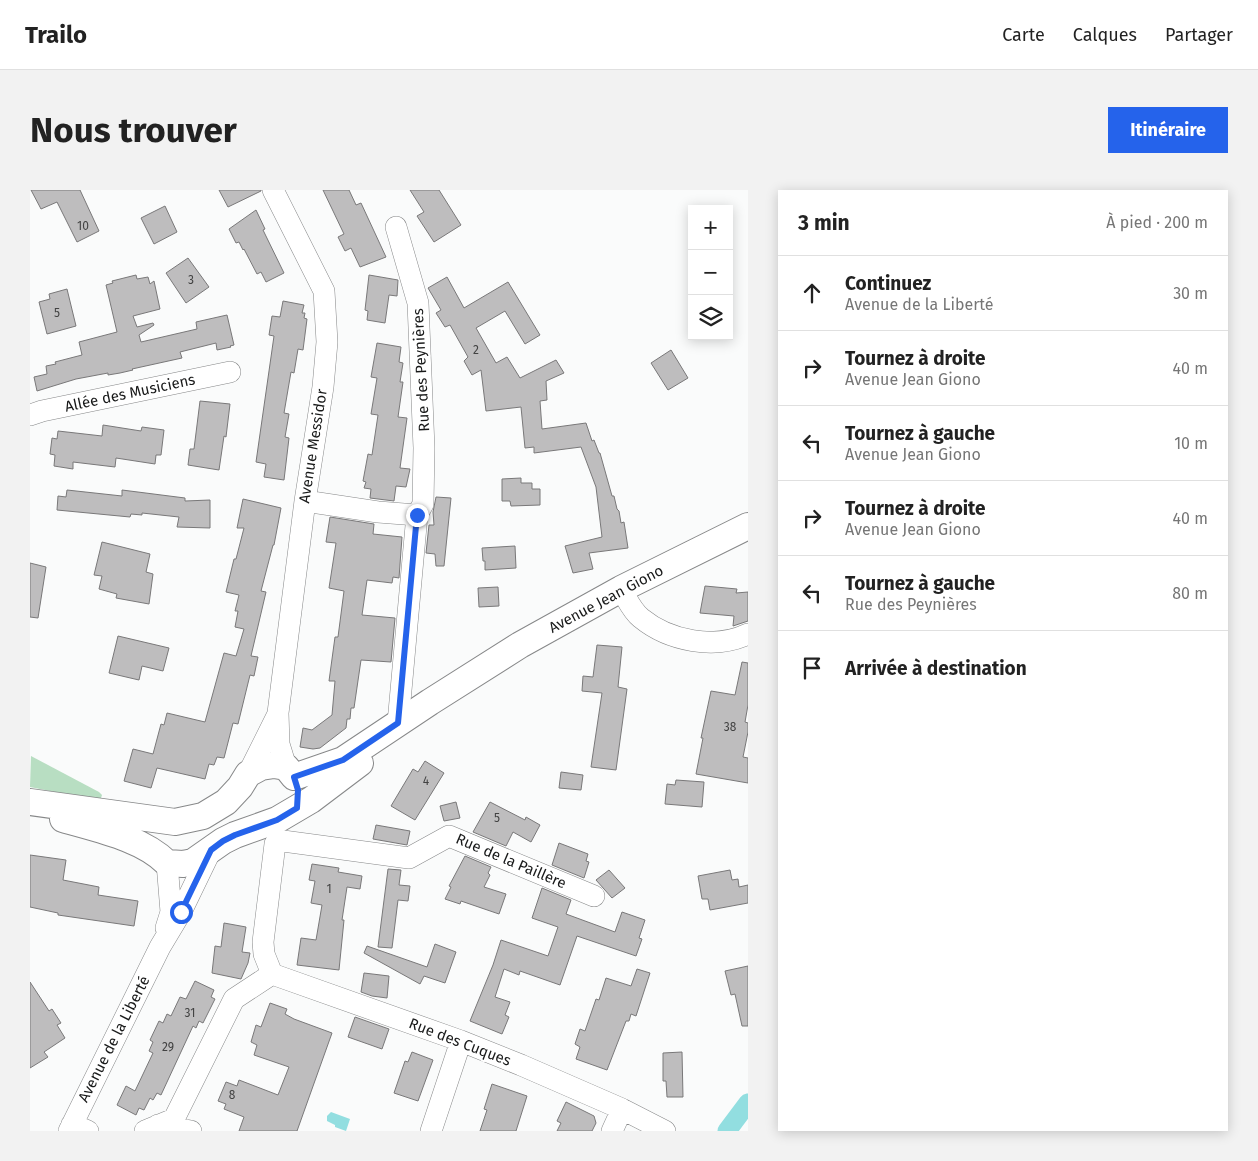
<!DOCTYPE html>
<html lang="fr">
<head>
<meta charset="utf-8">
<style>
	:root { --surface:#fff; --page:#f2f2f2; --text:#222; --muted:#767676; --line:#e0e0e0; --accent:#2563eb }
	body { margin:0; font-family:"Fira Sans",sans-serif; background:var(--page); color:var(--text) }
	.controls { position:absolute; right:15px; top:15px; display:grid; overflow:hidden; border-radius:0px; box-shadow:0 2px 12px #0003 }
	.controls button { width:45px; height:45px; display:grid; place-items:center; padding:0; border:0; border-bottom:1px solid var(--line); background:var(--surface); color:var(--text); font:25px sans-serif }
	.stop { position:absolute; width:15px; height:15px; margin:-11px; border:4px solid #2563eb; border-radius:50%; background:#fff }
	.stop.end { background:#2563eb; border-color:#fff; box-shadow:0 1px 5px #0008 }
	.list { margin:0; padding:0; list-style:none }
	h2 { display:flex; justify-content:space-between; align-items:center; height:65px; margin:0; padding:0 20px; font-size:21px }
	h2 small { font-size:16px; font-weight:400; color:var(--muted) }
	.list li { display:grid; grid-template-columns:32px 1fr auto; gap:15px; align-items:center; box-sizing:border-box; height:75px; padding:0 20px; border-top:1px solid var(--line) }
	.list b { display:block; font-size:19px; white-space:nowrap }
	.list p { margin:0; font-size:16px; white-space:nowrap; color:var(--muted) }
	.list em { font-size:16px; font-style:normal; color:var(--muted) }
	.icon { flex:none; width:28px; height:28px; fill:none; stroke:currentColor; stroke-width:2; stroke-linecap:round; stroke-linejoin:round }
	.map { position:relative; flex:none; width:718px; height:941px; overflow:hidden; border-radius:0px }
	header { display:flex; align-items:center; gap:30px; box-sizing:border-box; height:70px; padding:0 25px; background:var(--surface); border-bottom:1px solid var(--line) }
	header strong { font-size:24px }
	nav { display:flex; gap:28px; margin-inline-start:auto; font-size:18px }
	.intro { display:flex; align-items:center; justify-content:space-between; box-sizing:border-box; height:120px; padding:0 30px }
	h1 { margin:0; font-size:35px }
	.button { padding:12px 22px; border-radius:0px; background:var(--accent); color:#fff; font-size:18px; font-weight:700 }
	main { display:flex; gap:30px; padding:0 30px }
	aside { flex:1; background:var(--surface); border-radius:0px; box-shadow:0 2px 12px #0003 }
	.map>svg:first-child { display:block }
	.green { fill:#b8dec2 }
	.water { fill:#92dee0 }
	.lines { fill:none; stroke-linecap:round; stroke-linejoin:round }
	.canal { stroke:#92dee0; stroke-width:19 }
	.building { fill:#bebdbe; stroke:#797879 }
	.minor-casing { stroke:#878889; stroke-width:22 }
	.tertiary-casing { stroke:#878889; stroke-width:28 }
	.minor { stroke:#fff; stroke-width:21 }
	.tertiary { stroke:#fff; stroke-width:26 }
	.route { stroke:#2563eb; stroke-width:6 }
	.labels { text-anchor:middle; stroke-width:4; stroke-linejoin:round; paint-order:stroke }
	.number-label { font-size:12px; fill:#424242 }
	.street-label { font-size:15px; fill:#181919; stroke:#fff }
</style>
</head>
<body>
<header>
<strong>Trailo</strong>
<nav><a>Carte</a><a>Calques</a><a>Partager</a></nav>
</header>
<div class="intro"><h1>Nous trouver</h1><a class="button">Itinéraire</a></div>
<main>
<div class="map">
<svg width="718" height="941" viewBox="0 0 718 941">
	<rect width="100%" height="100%" fill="#fafbfb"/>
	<path class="green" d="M1,566l68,36 3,3 -1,3 -6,2 -65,-13z"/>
	<path class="water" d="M301,922l19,7 -4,12 -11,-4v-2l-8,-4v-5z"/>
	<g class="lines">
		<path class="canal" d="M697,941l21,-28"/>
	</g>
	<path class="building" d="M1,0h49l19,41 -22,11 -20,-40 -16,7z
		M189,0h42v1l-33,16z
		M293,0h26l7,15 5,-2 25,54 -26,10 -9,-19 -6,3 -7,-14 6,-3z
		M380,0h29l22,35 -27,17 -17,-26 7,-4z
		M135,16l12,26 -23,12 -13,-26z
		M226,20l9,19 -2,1 21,43 -18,9 -5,-10 -4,2 -13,-25 -1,1 -4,-8 -3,1 -7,-14z
		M158,68l21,29 -23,16 -20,-30z
		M106,85l1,4 11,-2 2,7 4,-3 6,28 -27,7 4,11 16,-4 1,2 -15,10 2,7 56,-13 -1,-7 31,-7 7,30 -4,1 1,1 -14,3 -1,-7 -36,9 2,6 -50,11 1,1 -13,3 -12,2v-2l-32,6 -39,12 -3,-14 13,-3 -1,-8 10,-2 -1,-2 27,-7 -3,-13 38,-10 -11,-47 7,-2 -1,-2z
		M339,85l29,5 -1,16 -8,-1 -4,28 -18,-3 1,-9 -3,-1z
		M417,87l17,31 44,-26 32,53 -15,9 -20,-33 -29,17 20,35 11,-6 13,21 36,-18 8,13 -18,8 1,19 -7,1 2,28 44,-6 6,18 2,-1 5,13h1l12,43h2l3,13 2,2 2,12 3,-1 4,26 -39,5 4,16 -20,4 -8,-27 37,-9 -6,-50 -15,-40 -47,6v-6l-9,1 -4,-41 -35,4 -5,-41 -9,5 -8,-14 4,-4 -18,-32 -5,2 -9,-14 5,-3 -13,-22z
		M37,99l9,37 -29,8 -8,-32 11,-3 -1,-5z
		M253,111l21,4 -2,8h3l-1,5 3,1 -4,31 -5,-1 -4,24 -3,-1 -7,41 5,1 -4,23 4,1 -5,42 -20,-3 2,-13 -10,-2 18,-126 -5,-1 3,-19 8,1z
		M347,153l24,4 -2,15 4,1 -3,19h3l-5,35 9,1 -7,50 10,1 -4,18 -10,-1 -2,15 -24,-3 1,-9 -7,-1 2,-6 -3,-1 5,-27 4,1 6,-40 -7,-1 6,-36 -6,-1z
		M641,160l17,28 -20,12 -17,-27z
		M170,211l30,3 -4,33 -2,-1 -5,34 -31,-5 2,-16h4z
		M73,235l38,6 1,-4 22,3 -3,25h-5l-1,9 -39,-6 -1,9 -42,-5v7l-19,-3 1,-11 -5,-1 2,-16 5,1 1,-8 44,5z
		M491,288v5h11v6h8v16l-29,1 -1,-5h-8v-22z
		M37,300l55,6v-6l63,8v3l25,-1v28l-33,-1 2,-10 -37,-4v2l-11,-1 -1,3 -73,-7 1,-14 8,1z
		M406,307l15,1 -7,68h-8l-1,-12 -9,-1 3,-28h5l-1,-13z
		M213,309l38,9 -7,37h-1l-12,46 5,1 -15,64 7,1 -4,19 -4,-1 -12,49 -5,-1 -9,35 -7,-1 -3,8 -5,-1 -4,15 -48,-11 -6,20 -27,-7 9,-32 20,5 8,-30 3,1 3,-12 38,9 19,-69 12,3 8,-27 -9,-2 3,-16h-3l4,-16 -13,-3 8,-33h2l8,-31h-7z
		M300,327l44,7 -1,10 29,3 -3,41 -6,-1 -1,6 -25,-3 -5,35 33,3 -4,44 -30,-2 -7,48h-3l-1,11h-3l-1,9 -26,20 -7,1 -13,-2 3,-19 9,2 20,-15 3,-34h-6l6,-44h3l6,-46 -15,-3 7,-45 -10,-1z
		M72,352l48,12 -4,18 7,2 -4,30 -33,-6 1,-4 -18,-5 3,-13 -8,-1z
		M485,356l1,22 -31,2v-9h-2l-1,-13z
		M0,373l16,4 -8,51 -8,-1z
		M675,396l32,3 -1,4 12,-1v29l-15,5 1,-10 -34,-3z
		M468,397l1,19 -20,1 -1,-19z
		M88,446l51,12 -6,23 -21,-5 -3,14 -30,-7z
		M567,455l25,2 -4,40 9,2 -11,81 -25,-3 11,-74 -20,-2 1,-15 10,1z
		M712,472l6,1v42l-3,17 3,1v9l-5,25 5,1v25l-52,-9 7,-36h-2l10,-47 24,4z
		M395,571l19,12 -29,47 -24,-14 22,-37 5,3z
		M531,582l22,3 -2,15 -22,-2z
		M646,590l28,2 -2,25 -37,-3 2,-20 8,1z
		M426,612l4,16 -16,3 -4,-15z
		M460,612l35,18 1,-3 14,8 -9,17 -18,-10 -7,14 -33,-14z
		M346,635l34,6 -3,14 -34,-6z
		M529,653l29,11 -2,7 3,1 -5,16 -32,-13z
		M0,665l36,5 -3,20 36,7 -1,8 40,6 -4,25 -76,-11v-2l-28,-6z
		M435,666l26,11 -3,6 2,2 -6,12 22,7 -7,20 -38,-13 -1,3 -15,-5 6,-12 -2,-1z
		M282,674l27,4 -1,4 24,4 -2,13 -13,-2 -5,33h2l-5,50 -42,-5 4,-27 15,2 6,-35 -11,-2 4,-22 -6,-1z
		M358,679l13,1 -2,15 11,1 -2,15 -10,-1 -6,48 -14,-1z
		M579,680l16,18 -13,10 -16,-18z
		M700,680l2,10 6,-1 1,8 9,-2v18l-38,7 -2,-11h-6l-4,-23z
		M512,698l29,12 -5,14 49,18 7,-20 23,8 -6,18 3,1 -6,17 -59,-20 -17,49 -40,-14 -1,4 -15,-6 -9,28 15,5 -5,13 4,2 -7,17 -32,-13 23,-56 8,-25 47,16 10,-29 -26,-9z
		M194,733l22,4 -4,25 8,1 -2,10 -7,16 -29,-6 3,-27 6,1z
		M405,754l21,8 -11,31 -21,-7 -4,8 -56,-31 3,-7 60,21z
		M718,776v60h-6l-7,-32 -4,1 -6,-24z
		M607,779l13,4 -14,43 -5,-2 -2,7h-3l-19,49 -31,-11 4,-12 -5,-3 5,-15 5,2 11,-32 3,1 7,-22 25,8z
		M334,783l25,3 -2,22 -15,-2 -11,-4z
		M165,791l19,9 -3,7 4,2 -12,24 -4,-2 -3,7 -3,-2 -32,69 -4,-2 -4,7 -3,-2 -6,12 -5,-2 -3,7 -19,-10 9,-19 9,5 18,-38 -4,-2 4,-9 -3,-2 9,-19 4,2 4,-9 4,2 9,-19 6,2z
		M0,792l19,29 3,-2 9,14 -4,2 8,13 -21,14 4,5 -18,11z
		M240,813l17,6 -2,5 9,5 38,14 -35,98h-58l5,-14 -20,-8 2,-5 -8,-3 8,-19 11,4 2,-6 39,15 11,-28 -35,-12 3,-10 -6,-3 5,-17 5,2z
		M325,827l34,12 -7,20 -34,-12z
		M382,862l21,8 -15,41 -24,-8 11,-32 3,1z
		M652,862l1,45h-16l-1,-16h-3v-28z
		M462,894l35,12 -11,35h-36l7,-21 -3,-1z
		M536,912l28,14 2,7 -4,8h-35l4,-8 -4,-2z"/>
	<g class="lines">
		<g class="minor-casing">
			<path id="minor" d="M243,0l51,101 3,51 -4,45 -18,114 -27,212 1,31 7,23
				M0,225l12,-4 188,-39
				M275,311l73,11 39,3 6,-11 1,-56 -6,-145 -22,-76
				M591,399c6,10 11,22 20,29 28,23 74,32 107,16
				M368,533l19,-208
				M218,584l29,-58
				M136,738l5,-16 -4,-49
				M242,784l189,67 60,24 101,44 -10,22
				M592,919l43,22
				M42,934l16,7
				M128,935l33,6
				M39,941l91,-184 21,-35 30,-62
				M115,941l29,-12 60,-120 38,-25 -8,-20 -1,-12 12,-98 8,-3 126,17 40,-22 145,60
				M401,941l30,-90"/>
		</g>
		<g class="tertiary-casing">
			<path id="tertiary" d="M0,612l145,20 28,-6 23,-14 14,-15 8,-13 13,-7 13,-2 12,2 8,10 49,-17 87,-58 90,-57 101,-56 127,-63
				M33,629c34,10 79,19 104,44l16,1 10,-2 30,-21 12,-6 42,-15 34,-20 49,-37"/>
		</g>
		<use href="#minor" class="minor"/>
		<use href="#tertiary" class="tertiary"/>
	</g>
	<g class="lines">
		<path class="route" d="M151,722l30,-62 12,-9 12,-6 42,-15 20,-12 1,-18 -4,-13 49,-17 55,-37 19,-208"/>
	</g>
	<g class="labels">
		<g class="number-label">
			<text x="53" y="40">10</text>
			<text x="161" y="94">3</text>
			<text x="27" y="127">5</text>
			<text x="446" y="164">2</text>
			<text x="700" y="541">38</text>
			<text x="396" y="595">4</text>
			<text x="467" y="632">5</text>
			<text x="299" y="703">1</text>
			<text x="160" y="827">31</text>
			<text x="138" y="861">29</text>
			<text x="202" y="909">8</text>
		</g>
		<g class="street-label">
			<text transform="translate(391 180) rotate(-93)" y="5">Rue des Peynières</text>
			<text transform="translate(100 203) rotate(-12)" y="5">Allée des Musiciens</text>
			<text transform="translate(283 256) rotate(-81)" y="5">Avenue Messidor</text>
			<text transform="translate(576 409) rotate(-28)" y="5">Avenue Jean Giono</text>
			<text transform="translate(481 671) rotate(23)" y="5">Rue de la Paillère</text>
			<text transform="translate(84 849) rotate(-63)" y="5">Avenue de la Liberté</text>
			<text transform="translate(430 852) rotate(21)" y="5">Rue des Cuques</text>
		</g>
	</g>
</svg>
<div class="controls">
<button>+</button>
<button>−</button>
<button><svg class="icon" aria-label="layers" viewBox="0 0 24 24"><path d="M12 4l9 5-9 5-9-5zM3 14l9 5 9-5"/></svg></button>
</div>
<div class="stop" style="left:151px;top:722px"></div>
<div class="stop end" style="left:387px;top:325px"></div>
</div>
<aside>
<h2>3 min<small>À pied · 200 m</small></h2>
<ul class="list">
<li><svg class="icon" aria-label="ahead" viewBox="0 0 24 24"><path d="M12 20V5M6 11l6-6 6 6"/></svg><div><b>Continuez</b><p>Avenue de la Liberté</p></div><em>30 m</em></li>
<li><svg class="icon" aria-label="right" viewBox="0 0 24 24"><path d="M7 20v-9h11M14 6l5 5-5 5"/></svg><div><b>Tournez à droite</b><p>Avenue Jean Giono</p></div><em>40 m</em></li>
<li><svg class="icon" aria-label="left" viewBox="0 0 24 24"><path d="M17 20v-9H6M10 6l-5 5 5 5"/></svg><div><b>Tournez à gauche</b><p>Avenue Jean Giono</p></div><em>10 m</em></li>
<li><svg class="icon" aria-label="right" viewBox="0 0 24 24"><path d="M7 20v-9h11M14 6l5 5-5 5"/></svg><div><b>Tournez à droite</b><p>Avenue Jean Giono</p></div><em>40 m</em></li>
<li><svg class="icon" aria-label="left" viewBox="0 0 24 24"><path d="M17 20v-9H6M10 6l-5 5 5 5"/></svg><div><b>Tournez à gauche</b><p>Rue des Peynières</p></div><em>80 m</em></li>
<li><svg class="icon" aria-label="arrive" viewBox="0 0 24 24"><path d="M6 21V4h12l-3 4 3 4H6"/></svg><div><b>Arrivée à destination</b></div></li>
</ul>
</aside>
</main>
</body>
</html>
